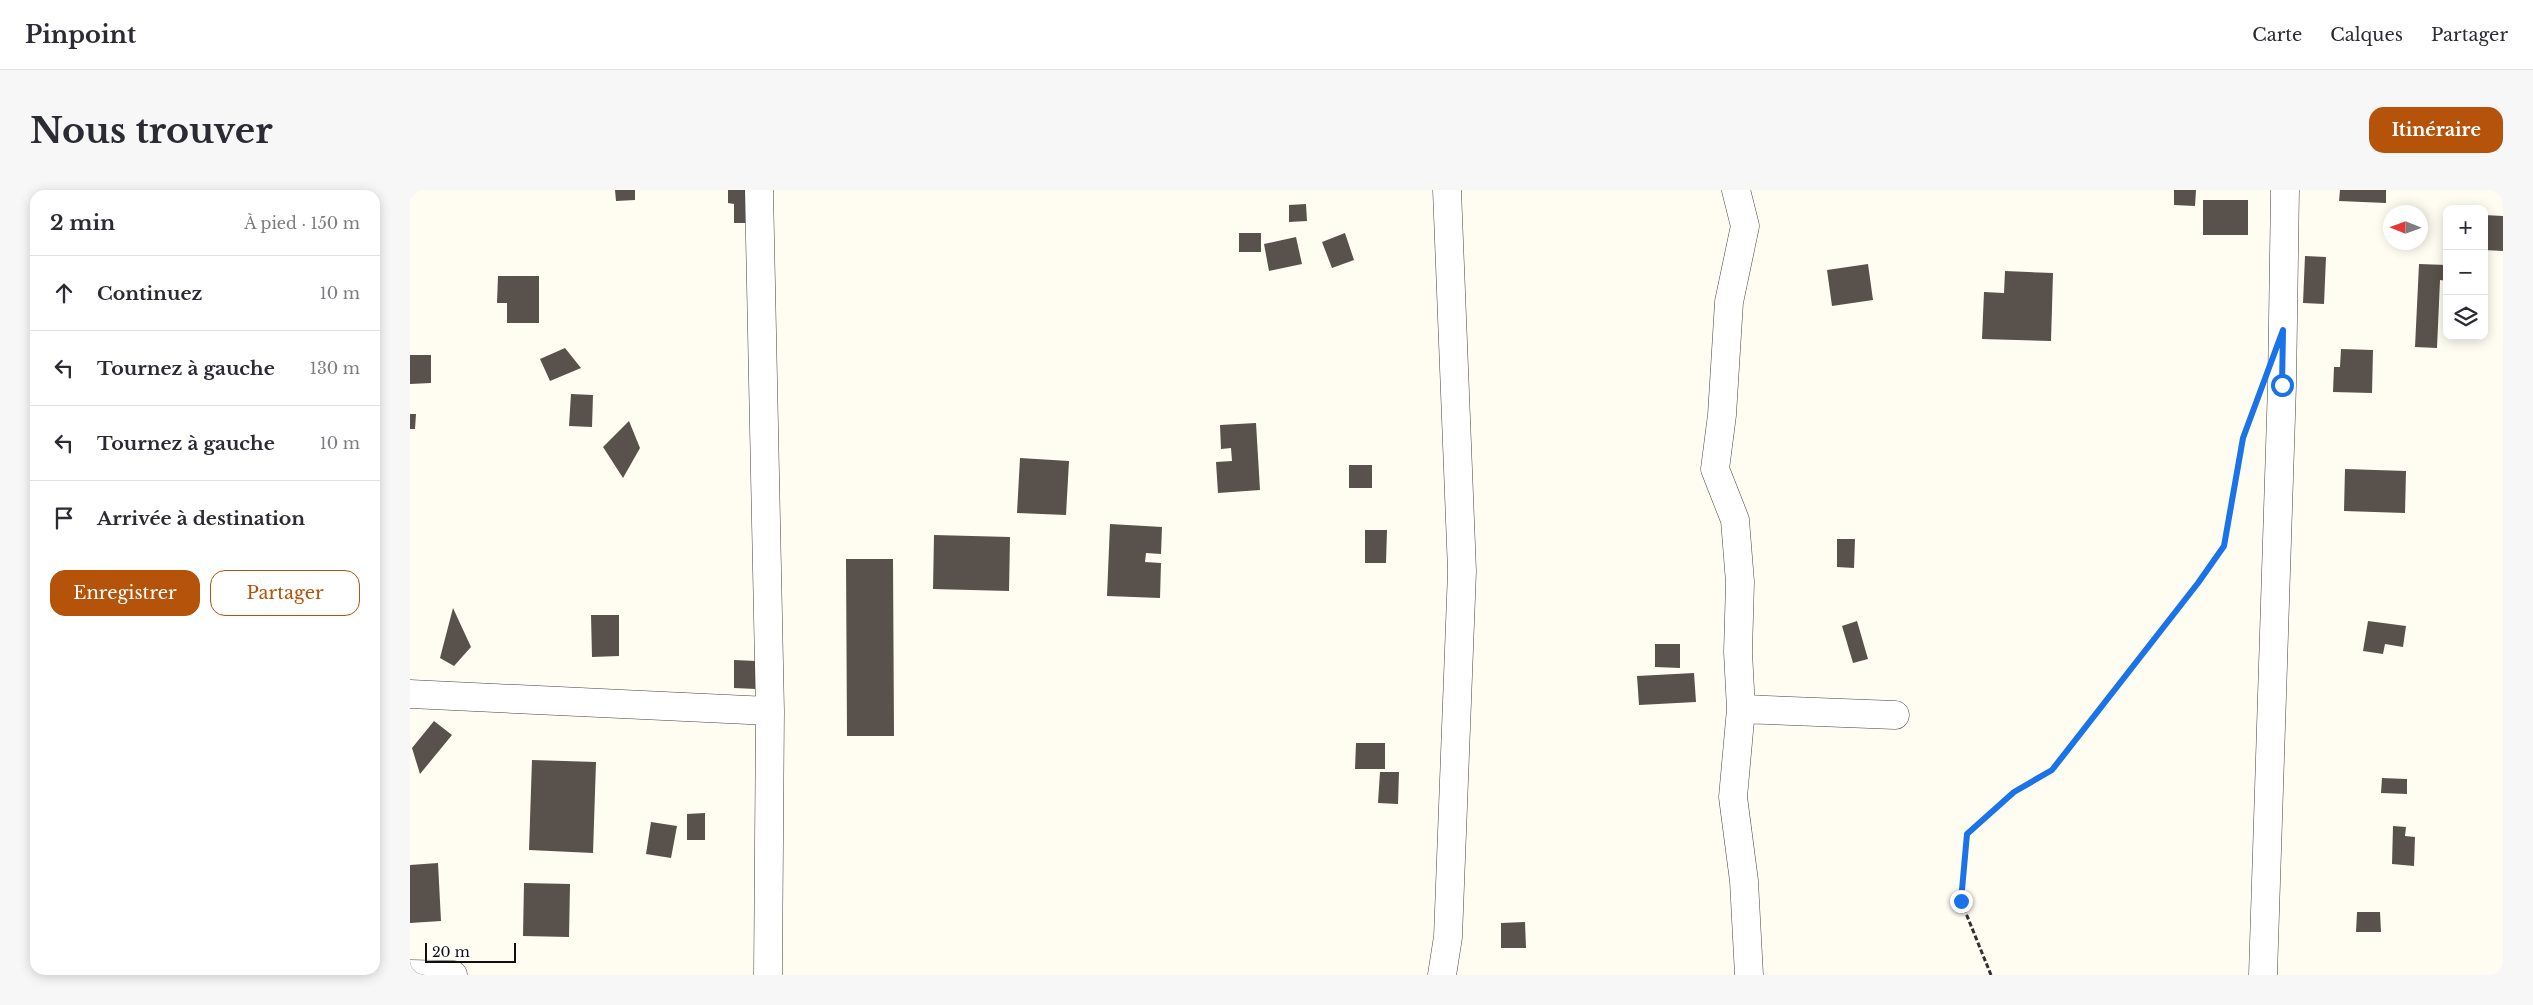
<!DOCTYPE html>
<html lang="fr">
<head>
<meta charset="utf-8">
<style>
	:root { --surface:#fff; --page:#f7f7f7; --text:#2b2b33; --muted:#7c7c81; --line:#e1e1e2; --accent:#b45309 }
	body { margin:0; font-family:"Libre Baskerville",serif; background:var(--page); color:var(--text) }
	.controls { position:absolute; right:15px; top:15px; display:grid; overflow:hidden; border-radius:10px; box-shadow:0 2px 12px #0003 }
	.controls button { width:45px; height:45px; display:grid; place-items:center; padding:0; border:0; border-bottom:1px solid var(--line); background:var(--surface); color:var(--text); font:25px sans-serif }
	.compass { position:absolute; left:1973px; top:15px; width:45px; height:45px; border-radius:50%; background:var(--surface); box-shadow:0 2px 12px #0003; rotate:271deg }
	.scale { position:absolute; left:15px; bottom:12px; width:91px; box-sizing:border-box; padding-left:5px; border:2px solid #0f0f0f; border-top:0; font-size:14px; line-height:18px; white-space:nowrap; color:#0f0f0f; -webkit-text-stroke:4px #fff; paint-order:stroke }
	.stop { position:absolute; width:15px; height:15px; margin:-11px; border:4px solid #1a73e8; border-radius:50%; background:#fff }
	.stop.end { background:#1a73e8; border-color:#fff; box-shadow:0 1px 5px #0008 }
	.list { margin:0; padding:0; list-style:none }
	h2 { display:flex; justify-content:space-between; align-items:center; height:65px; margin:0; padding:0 20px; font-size:21px }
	h2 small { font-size:16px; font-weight:400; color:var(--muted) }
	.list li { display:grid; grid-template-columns:32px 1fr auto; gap:15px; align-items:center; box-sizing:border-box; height:75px; padding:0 20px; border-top:1px solid var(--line) }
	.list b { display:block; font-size:19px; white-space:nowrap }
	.list em { font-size:16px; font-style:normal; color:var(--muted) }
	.actions { display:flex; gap:10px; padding:15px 20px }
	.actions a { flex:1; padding:11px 0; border:1px solid var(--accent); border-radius:15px; text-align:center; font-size:18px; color:var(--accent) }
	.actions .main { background:var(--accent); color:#fff }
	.icon { flex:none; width:28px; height:28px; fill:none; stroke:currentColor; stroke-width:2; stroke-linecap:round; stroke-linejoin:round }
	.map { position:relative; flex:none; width:2093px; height:785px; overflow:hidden; border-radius:15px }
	header { display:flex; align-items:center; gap:30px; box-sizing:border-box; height:70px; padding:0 25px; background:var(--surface); border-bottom:1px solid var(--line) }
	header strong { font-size:24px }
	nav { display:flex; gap:28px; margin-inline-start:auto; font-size:18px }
	.intro { display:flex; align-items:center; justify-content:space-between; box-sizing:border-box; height:120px; padding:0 30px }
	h1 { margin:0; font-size:35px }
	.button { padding:12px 22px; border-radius:15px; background:var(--accent); color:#fff; font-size:18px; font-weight:700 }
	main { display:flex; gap:30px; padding:0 30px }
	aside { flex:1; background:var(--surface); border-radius:15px; box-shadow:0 2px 12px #0003 }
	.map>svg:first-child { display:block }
	.building { fill:#59514b }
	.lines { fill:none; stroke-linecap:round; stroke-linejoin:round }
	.minor-casing { stroke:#424242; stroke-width:29 }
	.path { stroke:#313131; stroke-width:3; stroke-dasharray:5 2.5; stroke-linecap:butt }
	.minor { stroke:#fff; stroke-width:28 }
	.route { stroke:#1a73e8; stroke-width:6 }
</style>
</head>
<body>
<header>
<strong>Pinpoint</strong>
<nav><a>Carte</a><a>Calques</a><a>Partager</a></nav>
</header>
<div class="intro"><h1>Nous trouver</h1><a class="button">Itinéraire</a></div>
<main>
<aside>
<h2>2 min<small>À pied · 150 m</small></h2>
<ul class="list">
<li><svg class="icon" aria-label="ahead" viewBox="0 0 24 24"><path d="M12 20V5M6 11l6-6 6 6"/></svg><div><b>Continuez</b></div><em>10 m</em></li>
<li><svg class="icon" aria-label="left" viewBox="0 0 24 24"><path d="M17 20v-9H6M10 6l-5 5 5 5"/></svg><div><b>Tournez à gauche</b></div><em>130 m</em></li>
<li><svg class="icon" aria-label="left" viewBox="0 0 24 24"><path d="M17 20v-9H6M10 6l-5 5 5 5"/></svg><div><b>Tournez à gauche</b></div><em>10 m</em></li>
<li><svg class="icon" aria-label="arrive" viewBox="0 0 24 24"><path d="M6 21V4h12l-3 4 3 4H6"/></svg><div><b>Arrivée à destination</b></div></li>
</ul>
<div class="actions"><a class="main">Enregistrer</a><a>Partager</a></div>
</aside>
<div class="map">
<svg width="2093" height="785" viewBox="0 0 2093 785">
	<rect width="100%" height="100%" fill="#fffdf2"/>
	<path class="building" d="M205,0h20v10l-19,1z
		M318,0h27v33h-21v-19l-6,-1z
		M1764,0h22l-1,16 -21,-1z
		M1930,0h46v13l-47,-2z
		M1793,10h45v35h-45z
		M896,14l1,17 -18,1v-17z
		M2074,25l19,1v35l-19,-1z
		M829,43h22v19h-22z
		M935,43l9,27 -22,8 -10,-26z
		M886,47l6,27 -33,7 -5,-27z
		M1895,66l21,1 -2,47 -21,-1z
		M1458,74l5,36 -41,6 -5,-36z
		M2009,74l28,1v16l-7,-1 -3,68 -22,-1z
		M1595,81l48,2 -2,68 -69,-2 2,-47 20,1z
		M88,86h41v47h-32v-20h-10z
		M155,158l16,20 -31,13 -10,-22z
		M1931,159l32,1 -1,43 -39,-1 1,-25h6z
		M0,165h21v28l-21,1z
		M161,204l22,1 -1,32 -23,-1z
		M0,224h6l-1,15h-5z
		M219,231l11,27 -17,30 -20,-31z
		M846,233l4,67 -42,3 -2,-31 16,-1 -1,-13 -10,1 -1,-24z
		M610,268l49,3 -3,54 -49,-2z
		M939,275h23v23h-23z
		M1935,279l61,2 -1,42 -61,-2z
		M700,334l52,3 -1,27 -15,-1 -1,9 16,1 -1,35 -53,-2z
		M955,340h22l-1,33h-21z
		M524,345l76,2 -1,54 -76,-2z
		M1427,349h18l-1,29 -17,-1z
		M436,369h47l1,177h-47z
		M43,418l18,39 -17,19 -14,-8z
		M181,425h28v41l-27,1z
		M1447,431l11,38 -15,4 -11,-37z
		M1958,431l38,5 -3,21 -18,-3 -2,10 -20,-3z
		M1245,454h25v24l-25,-1z
		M324,470l22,1v28l-22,-1z
		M1284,483l2,29 -57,3 -2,-29z
		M24,531l18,14 -32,39 -8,-26z
		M946,553h29v26h-30z
		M122,570l64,2 -3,91 -64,-3z
		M970,582h19l-1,32 -20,-1z
		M1972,588l25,1v15l-26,-1z
		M295,623v27h-18v-26z
		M241,632l26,4 -6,32 -25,-4z
		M1983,636l13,1 -1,9 10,1 -1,29 -22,-2z
		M28,673l3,58 -31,2v-58z
		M114,693l46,1 -1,53 -46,-1z
		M1947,722h23l1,20h-25z
		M1115,732l1,26h-25v-25z"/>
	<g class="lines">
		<g class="minor-casing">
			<path id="minor" d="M349,0l11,521 -2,264
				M1326,0l9,36 -16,76 -7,113 -7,54 20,51 5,62 -2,70 3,57 -8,88 11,84 5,94
				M0,504l360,17
				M1331,519l154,6
				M0,784l43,1
				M1032,785l6,-38 14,-366 -15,-381
				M1853,785l19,-590 3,-195"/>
		</g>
		<path class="path" d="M1581,785l-30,-74 6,-67 47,-42 38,-22 146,-187 26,-37 19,-108 7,-17"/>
		<use href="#minor" class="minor"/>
	</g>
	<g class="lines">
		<path class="route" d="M1551,711l6,-67 47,-42 38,-22 146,-187 26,-37 19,-108 40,-108 -1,55"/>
	</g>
</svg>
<div class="controls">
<button>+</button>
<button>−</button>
<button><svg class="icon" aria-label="layers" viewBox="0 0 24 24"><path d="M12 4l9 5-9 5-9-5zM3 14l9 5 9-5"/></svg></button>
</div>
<svg class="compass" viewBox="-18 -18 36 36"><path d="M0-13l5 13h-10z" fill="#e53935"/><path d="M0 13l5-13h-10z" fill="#7c7c81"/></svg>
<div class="scale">20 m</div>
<div class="stop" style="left:1872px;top:195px"></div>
<div class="stop end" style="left:1551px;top:711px"></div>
</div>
</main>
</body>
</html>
